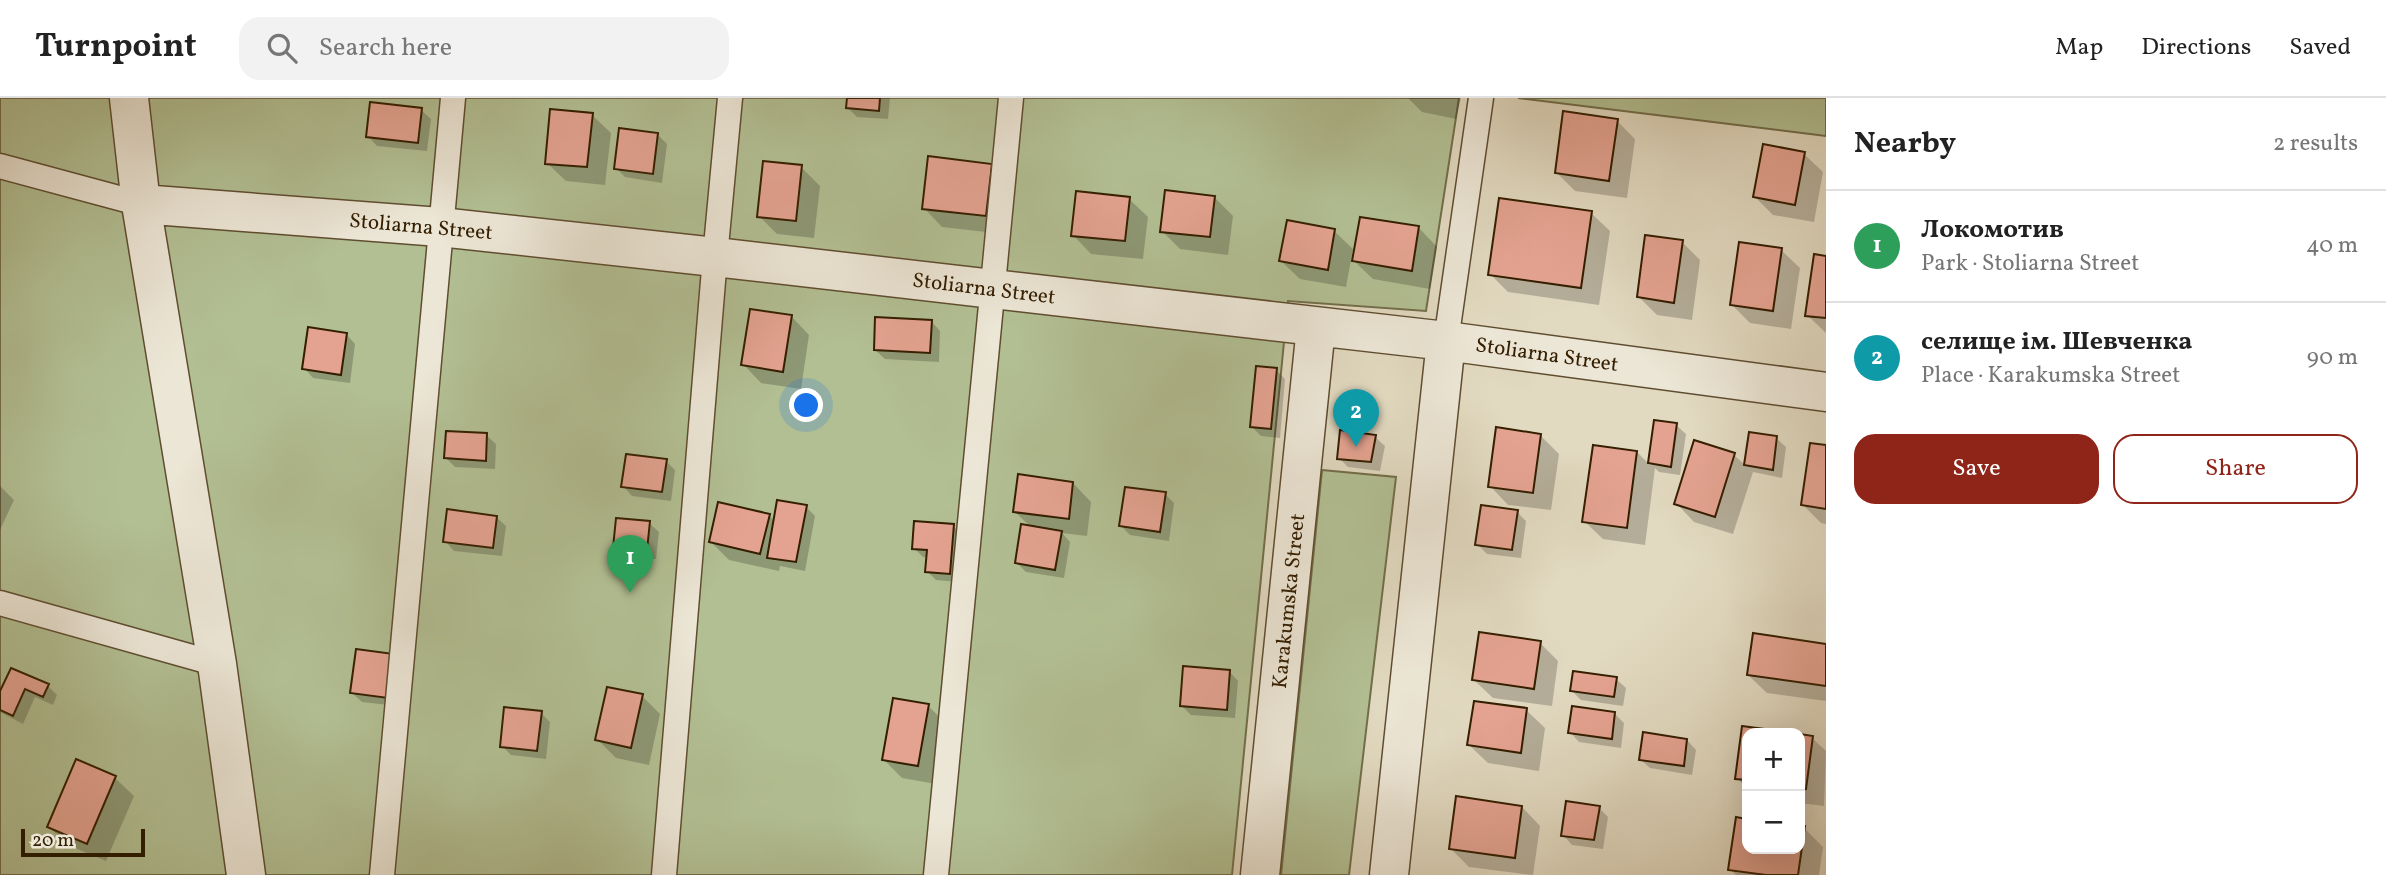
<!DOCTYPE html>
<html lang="en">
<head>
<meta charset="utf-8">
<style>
	:root { --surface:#fff; --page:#f2f2f2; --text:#222; --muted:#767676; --line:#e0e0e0; --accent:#8f2418 }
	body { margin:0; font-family:Vollkorn,serif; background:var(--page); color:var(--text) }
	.controls { position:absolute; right:21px; bottom:21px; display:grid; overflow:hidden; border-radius:14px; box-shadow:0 7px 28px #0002 }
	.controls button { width:63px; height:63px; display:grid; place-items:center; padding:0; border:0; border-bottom:2px solid var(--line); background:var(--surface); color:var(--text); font:35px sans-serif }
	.scale { position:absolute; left:21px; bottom:18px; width:124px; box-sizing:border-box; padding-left:7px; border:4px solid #341e00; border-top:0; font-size:19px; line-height:24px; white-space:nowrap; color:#341e00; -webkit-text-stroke:5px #ece6d6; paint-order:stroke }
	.you { position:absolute; left:807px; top:308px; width:24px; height:24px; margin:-18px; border:5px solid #fff; border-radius:50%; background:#1a73e8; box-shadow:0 0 0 10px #1a73e833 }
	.badge { display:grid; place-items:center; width:46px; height:46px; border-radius:50%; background:var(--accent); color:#fff; font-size:23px; font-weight:700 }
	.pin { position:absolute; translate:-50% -58px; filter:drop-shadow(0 2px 4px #0008) }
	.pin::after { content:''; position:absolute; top:37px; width:24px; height:21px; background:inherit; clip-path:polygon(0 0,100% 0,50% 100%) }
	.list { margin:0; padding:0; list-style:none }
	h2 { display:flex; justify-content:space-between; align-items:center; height:91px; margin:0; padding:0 28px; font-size:30px }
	h2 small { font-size:23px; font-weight:400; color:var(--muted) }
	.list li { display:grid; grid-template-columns:46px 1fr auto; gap:21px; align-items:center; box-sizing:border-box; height:112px; padding:0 28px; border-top:2px solid var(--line) }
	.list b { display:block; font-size:26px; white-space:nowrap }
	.list p { margin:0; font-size:23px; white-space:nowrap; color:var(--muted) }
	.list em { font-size:23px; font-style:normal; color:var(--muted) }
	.actions { display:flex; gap:14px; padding:21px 28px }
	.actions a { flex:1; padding:16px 0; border:2px solid var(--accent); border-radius:21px; text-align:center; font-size:24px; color:var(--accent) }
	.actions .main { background:var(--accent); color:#fff }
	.icon { flex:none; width:38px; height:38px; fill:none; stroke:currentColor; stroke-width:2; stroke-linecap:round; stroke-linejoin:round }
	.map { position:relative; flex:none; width:1826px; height:777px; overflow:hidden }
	header { display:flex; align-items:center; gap:42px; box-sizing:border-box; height:98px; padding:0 35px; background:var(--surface); border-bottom:2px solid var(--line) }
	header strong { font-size:33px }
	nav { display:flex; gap:38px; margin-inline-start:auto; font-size:24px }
	.search { width:490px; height:63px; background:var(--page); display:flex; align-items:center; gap:18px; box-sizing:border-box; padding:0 24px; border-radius:21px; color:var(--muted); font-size:26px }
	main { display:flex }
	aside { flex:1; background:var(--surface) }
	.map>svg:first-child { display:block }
	.green { fill:#b2bf93; stroke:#736e4a; stroke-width:2 }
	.shadow { fill:#0003 }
	.building { fill:#e4a391; stroke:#341e00; stroke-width:2 }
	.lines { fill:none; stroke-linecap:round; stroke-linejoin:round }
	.lane-casing { stroke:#5f4d30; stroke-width:27 }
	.street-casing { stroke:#5f4d30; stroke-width:41 }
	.lane { stroke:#ece6d6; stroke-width:24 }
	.street { stroke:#ece6d6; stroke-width:38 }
	.labels { text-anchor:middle; stroke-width:5; stroke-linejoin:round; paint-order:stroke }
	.street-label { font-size:21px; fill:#341e00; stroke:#ece6d6 }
</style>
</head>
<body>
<header>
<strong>Turnpoint</strong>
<div class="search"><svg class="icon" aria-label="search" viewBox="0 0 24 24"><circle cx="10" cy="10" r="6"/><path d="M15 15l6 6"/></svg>Search here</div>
<nav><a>Map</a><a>Directions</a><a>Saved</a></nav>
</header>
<main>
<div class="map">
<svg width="1826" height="777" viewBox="0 0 1826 777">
	<rect width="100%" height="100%" fill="#e1d9c0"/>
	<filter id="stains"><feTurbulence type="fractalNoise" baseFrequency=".00286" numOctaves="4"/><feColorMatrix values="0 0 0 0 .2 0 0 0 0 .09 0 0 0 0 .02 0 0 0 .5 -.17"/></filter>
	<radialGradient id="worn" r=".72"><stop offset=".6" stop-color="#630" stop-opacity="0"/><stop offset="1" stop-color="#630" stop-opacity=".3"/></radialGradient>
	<path class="green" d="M0,0h1459l-33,213 -138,-10 -56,574h-1232z
		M1518,0h308v38z
		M1322,372l74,7 -47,398h-68z"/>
	<path class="shadow" d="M849,0h41l-2,21 -31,-2 -9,-9z
		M1408,0h53l-5,21 -34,-7z
		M421,12l10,9 -4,32 -50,-5 -9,-10z
		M592,17l19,18 -6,52 -39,-4 -19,-18z
		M1617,23l18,18 -8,59 -52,-7 -19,-19z
		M658,37l9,9 -5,39 -37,-6 -9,-9z
		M1804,56l19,18 -9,50 -41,-7 -18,-18z
		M991,67l19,19 -6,50 -62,-7 -18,-19z
		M801,69l19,19 -6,52 -37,-4 -18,-18z
		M1215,100l18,18 -5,39 -48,-6 -18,-18z
		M1129,101l19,18 -5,42 -52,-5 -18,-19z
		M1591,115l19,18 -11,74 -91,-13 -18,-18z
		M1419,130l18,19 -7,42 -57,-10 -19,-18z
		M1334,133l19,18 -7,38 -46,-8 -19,-18z
		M1682,144l18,18 -8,60 -35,-5 -18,-18z
		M1781,152l19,18 -9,61 -41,-6 -19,-19z
		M1826,159v76l-19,-18z
		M791,218l18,19 -8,54 -40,-6 -18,-19z
		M931,223l9,10 -1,31 -54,-3 -10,-9z
		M346,236l9,10 -5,39 -37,-5 -9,-10z
		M1276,272l9,9 -5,59 -19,-2 -9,-9z
		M1655,324l21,3 10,9 -6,41 -21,-3 -4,-4 -10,77 -42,-6 -19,-18 53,-69 13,13z
		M1750,336l26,4 10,9 -4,31 -29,-6 -20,62 -39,-12 -18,-19 58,-48 12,11z
		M486,337l10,9 -1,25 -40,-2 -9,-9z
		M1540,337l19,19 -8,56 -43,-5 -18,-19z
		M1375,339l10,9 -5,25 -32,-4 -9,-9z
		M1826,349v77l-5,-1 -18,-18z
		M666,363l9,9 -4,31 -39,-5 -9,-10z
		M1073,385l18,19 -4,34 -25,-3 8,9 -6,36 -38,-6 -9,-9 14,-36 -16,-15z
		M0,388l14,14 -14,30z
		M1165,396l9,9 -5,38 -39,-6 -9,-9z
		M806,409l9,9 -10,55 -25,-5 -1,5 -50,-11 -18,-18 58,-27 6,7z
		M1517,414l9,9 -5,37 -34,-4 -10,-10z
		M496,419l10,9 -4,30 -48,-5 -9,-10z
		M649,425l10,9 -3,27 -32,-2 -9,-10z
		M953,428l9,9 -4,47 -22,-2 -9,-9 1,-14h-5l-9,-9z
		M1540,545l18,18 -6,45 -59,-8 -19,-18z
		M1826,547v56l-59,-8 -19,-18z
		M358,553l39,55 -35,-4 -10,-9z
		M12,572l36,16 9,9 -4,10 -18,-8 -12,27 -23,-12v-16z
		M1229,573l9,10 -3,37 -44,-3 -9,-9z
		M1616,581l10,9 -3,18 -42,-6 -9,-9z
		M642,598l18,18 -11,51 -33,-7 -19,-19z
		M928,608l19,18 -11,60 -34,-6 -19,-19z
		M1526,612l19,18 -6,43 -51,-8 -19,-18z
		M541,615l9,9 -4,37 -35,-4 -9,-9z
		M1615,616l9,9 -3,25 -42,-6 -9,-10z
		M1744,630l39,5h-36v56l-10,-11z
		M1800,638l12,2 14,13 -2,55 -24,-3z
		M1687,642l9,10 -4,25 -42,-7 -10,-9z
		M115,680l19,18 -28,65 -38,-16 -19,-18z
		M1522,709l18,19 -7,49 -64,-8 -18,-18z
		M1599,710l9,9 -5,32 -31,-4 -9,-10z
		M1737,721l10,1v29h53v-21h4l19,19 -4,28h-83l-6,-6z"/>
	<path class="building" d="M847,0h33l-1,13 -33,-3z
		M370,4l52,6 -4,35 -52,-6z
		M550,11l43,4 -6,54 -42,-3z
		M1563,13l55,8 -9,62 -54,-8z
		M619,30l39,5 -5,41 -39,-5z
		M1763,46l42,8 -10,53 -42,-8z
		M928,58l64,8 -6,52 -64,-7z
		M763,63l39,4 -6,56 -39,-4z
		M1165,92l50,6 -5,41 -50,-5z
		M1076,93l54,6 -5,44 -54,-5z
		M1499,100l93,13 -11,77 -93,-13z
		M1360,119l59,9 -7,45 -60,-10z
		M1287,122l48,9 -7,41 -49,-9z
		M1645,137l38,5 -9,63 -37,-6z
		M1739,144l43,6 -9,63 -43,-6z
		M1814,156l12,2v62l-21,-2z
		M750,211l42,6 -9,57 -42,-7z
		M875,219l57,3 -2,33 -56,-3z
		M308,229l39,6 -6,42 -39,-6z
		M1256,268l21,2 -6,61 -21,-2z
		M1654,322l23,3 -6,44 -23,-4z
		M1496,329l45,7 -8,59 -45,-6z
		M1340,332l36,5 -5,27 -34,-3z
		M446,333l41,2 -1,28 -42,-3z
		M1749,334l28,4 -4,34 -29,-5z
		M1694,342l41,13 -20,64 -41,-13z
		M1810,345l16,2v64l-25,-4z
		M1593,347l44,6 -10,77 -45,-6z
		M626,356l41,5 -5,33 -41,-5z
		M1018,376l55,8 -4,37 -56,-7z
		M1125,389l41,5 -6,40 -41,-6z
		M777,402l30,5 -11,57 -29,-4z
		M718,404l52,12 -10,40 -51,-12z
		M1481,407l37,5 -6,40 -37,-5z
		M447,411l50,7 -4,32 -50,-6z
		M616,420l34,3 -3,29 -34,-2z
		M914,423l40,3 -4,50 -25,-2 2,-22 -15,-1z
		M1021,426l41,7 -7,39 -40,-7z
		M1479,534l62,9 -7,48 -62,-9z
		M1753,535l73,11v42l-79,-11z
		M356,551l38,5 -6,44 -38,-5z
		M1183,568l47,4 -3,40 -47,-4z
		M11,570l38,16 -6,13 -18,-8 -12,27 -13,-6v-19z
		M1573,573l44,6 -3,20 -44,-6z
		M607,589l36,7 -12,54 -36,-8z
		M893,600l36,6 -11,62 -36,-6z
		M1474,603l53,7 -6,45 -54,-8z
		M1572,608l43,6 -3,27 -44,-6z
		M504,609l38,4 -5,40 -37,-4z
		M1742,628l53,7h-48v47l-12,-1z
		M1643,634l44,7 -3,27 -45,-6z
		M1800,636l13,2 -7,53 -6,-1z
		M76,661l40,17 -29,68 -40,-17z
		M1456,698l66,10 -7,52 -66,-9z
		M1566,703l34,5 -6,34 -33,-4z
		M1736,719l11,2v30h53v-23h5l-7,49h-32l-38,-5z"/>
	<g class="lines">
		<g class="lane-casing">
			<path id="lane" d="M0,68l141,38
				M1446,243l35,-243
				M0,505l217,61
				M382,777l71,-777
				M664,777l51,-618 15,-159
				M936,777l75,-777"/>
		</g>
		<g class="street-casing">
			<path id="street" d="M129,0l12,106 76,460 29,211
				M141,106l299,23 275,30 731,84 380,51
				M1260,777l56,-548
				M1389,777l57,-534"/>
		</g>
		<use href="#lane" class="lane"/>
		<use href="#street" class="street"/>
	</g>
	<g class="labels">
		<g class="street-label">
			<text transform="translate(421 128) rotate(5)" y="7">Stoliarna Street</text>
			<text transform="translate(984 190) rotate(7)" y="7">Stoliarna Street</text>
			<text transform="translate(1547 256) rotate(8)" y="7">Stoliarna Street</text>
			<text transform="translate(1288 503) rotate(-84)" y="7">Karakumska Street</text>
		</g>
	</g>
	<rect width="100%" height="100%" filter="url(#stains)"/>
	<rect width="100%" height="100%" fill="url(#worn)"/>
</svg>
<div class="controls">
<button>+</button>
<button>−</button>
</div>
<div class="scale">20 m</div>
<div class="you"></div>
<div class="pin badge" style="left:630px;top:495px;background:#2e9e5b">1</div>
<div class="pin badge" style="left:1356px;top:349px;background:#0f9aa8">2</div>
</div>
<aside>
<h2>Nearby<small>2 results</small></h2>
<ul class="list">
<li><span class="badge" style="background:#2e9e5b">1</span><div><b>Локомотив</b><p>Park · Stoliarna Street</p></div><em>40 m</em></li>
<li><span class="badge" style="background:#0f9aa8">2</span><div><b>селище ім. Шевченка</b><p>Place · Karakumska Street</p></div><em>90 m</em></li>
</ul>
<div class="actions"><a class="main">Save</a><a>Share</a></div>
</aside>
</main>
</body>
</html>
